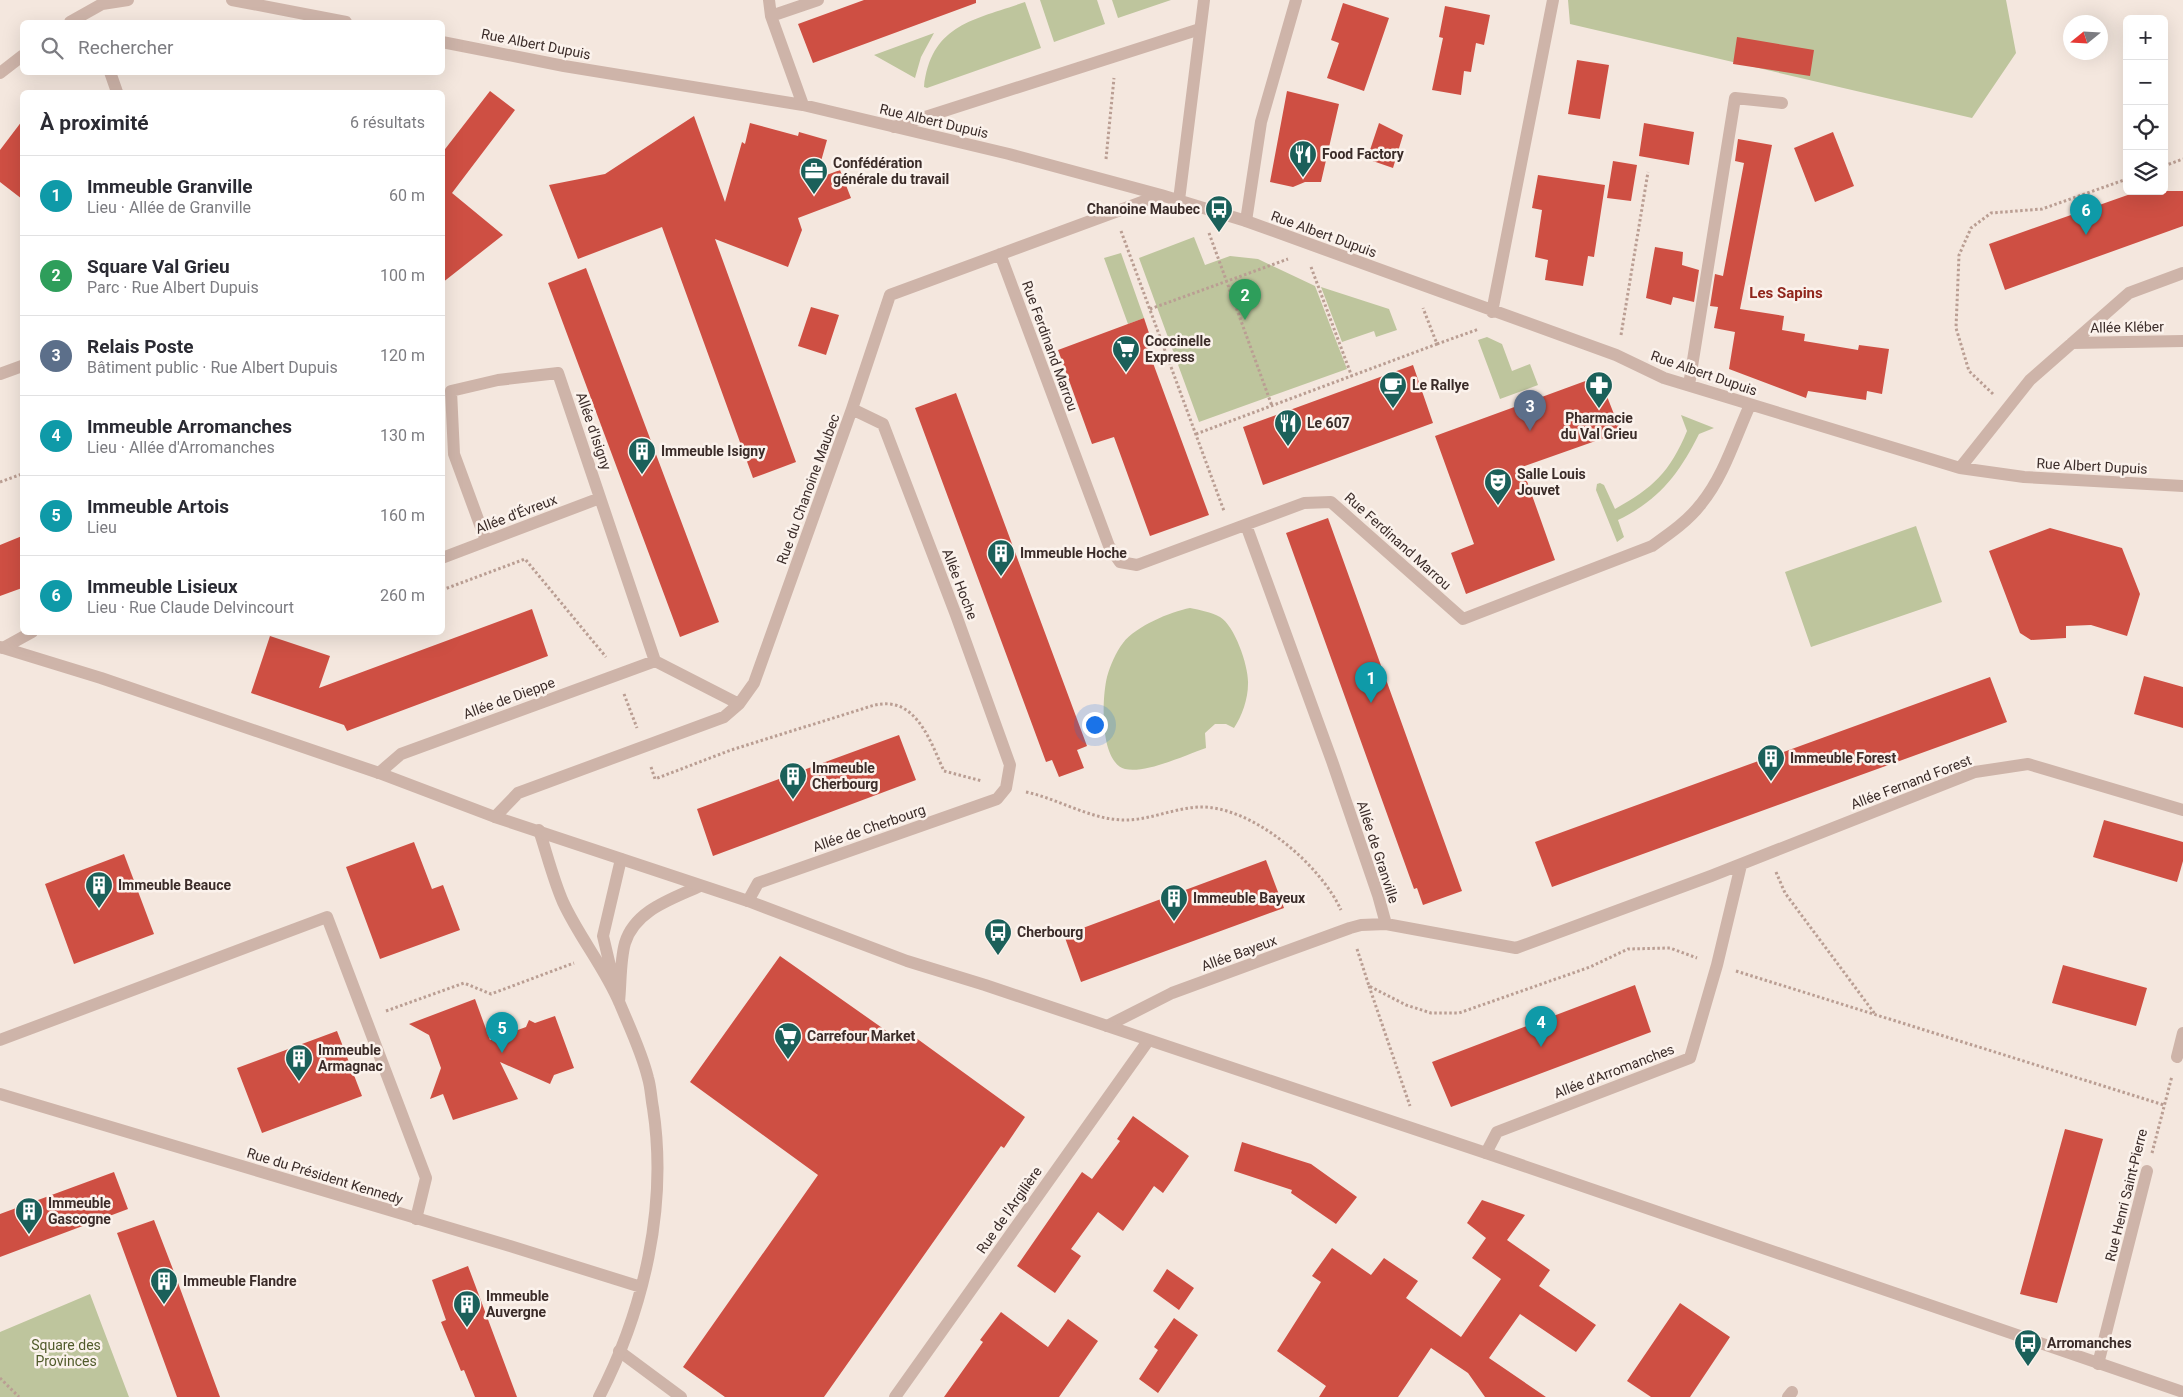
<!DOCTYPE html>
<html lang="fr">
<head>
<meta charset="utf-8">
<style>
	:root { --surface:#fff; --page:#f2f2f3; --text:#2b2b33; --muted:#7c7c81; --line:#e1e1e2; --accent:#111827 }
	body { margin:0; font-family:Roboto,sans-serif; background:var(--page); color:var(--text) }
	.controls { position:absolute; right:15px; top:15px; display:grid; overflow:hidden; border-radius:8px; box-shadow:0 5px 20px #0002 }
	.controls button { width:45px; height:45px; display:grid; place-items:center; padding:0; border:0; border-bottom:1px solid var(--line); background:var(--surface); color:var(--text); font:25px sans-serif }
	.compass { position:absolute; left:2063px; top:15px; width:45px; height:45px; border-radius:50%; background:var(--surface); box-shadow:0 5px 20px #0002; rotate:252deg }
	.you { position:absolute; left:1094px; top:724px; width:18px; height:18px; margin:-12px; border:4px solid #fff; border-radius:50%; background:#1a73e8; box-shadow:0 0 0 8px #1a73e833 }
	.badge { display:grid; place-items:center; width:32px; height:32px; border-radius:50%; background:var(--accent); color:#fff; font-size:16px; font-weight:700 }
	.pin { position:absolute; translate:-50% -41px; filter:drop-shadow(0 1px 2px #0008) }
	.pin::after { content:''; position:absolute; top:26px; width:18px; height:15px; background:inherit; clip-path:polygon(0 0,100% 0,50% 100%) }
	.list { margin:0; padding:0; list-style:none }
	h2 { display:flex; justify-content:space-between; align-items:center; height:65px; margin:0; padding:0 20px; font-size:21px }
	h2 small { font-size:16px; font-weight:400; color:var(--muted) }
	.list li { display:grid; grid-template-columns:32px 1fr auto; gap:15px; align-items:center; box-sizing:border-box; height:80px; padding:0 20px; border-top:1px solid var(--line) }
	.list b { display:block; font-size:19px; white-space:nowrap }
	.list p { margin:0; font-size:16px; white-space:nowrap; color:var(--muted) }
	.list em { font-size:16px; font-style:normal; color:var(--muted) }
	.icon { flex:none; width:28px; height:28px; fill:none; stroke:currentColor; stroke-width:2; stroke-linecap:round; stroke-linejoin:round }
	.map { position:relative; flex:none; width:2183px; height:1397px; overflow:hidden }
	.search { position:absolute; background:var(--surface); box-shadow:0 5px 20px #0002; left:20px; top:20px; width:425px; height:55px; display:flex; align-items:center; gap:12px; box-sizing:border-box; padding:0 18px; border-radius:8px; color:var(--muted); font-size:19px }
	.panel { position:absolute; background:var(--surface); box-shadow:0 5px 20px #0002; left:20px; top:90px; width:425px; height:545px; border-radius:8px }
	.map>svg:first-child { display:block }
	.green { fill:#bec59d }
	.building { fill:#ce4f43 }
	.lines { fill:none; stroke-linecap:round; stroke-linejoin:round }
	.path { stroke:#ba9e93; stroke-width:3; stroke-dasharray:2.5 2.5; stroke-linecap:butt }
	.service { stroke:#ceb4a9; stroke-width:12 }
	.minor { stroke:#ceb4a9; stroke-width:12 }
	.tertiary { stroke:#ceb4a9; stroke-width:12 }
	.labels { text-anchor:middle; stroke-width:5; stroke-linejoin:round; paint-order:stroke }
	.street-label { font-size:14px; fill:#3b2c29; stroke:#fbf2ec }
	.poi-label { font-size:14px; font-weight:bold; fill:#3b2c29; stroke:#fbf2ec; text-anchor:start }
	.park-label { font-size:14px; fill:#515b2b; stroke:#fbf2ec }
	.neighbourhood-label { font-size:15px; font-weight:bold; fill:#90261c; stroke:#fbf2ec }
</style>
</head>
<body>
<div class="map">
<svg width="2183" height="1397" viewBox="0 0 2183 1397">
	<rect width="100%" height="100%" fill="#f4e7de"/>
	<path class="green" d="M1040,0h57l8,24 -51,18z
		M1112,0h59l-53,18z
		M1568,0h438l10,53 -44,65 -402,-94z
		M1025,2l16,46 -114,40 -3,-1c7,-63 50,-67 101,-85z
		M934,33l-13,24 -6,21 -41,-23z
		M1194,237l11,28 25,-9 28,3 57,27 32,83 -148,53 -60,-164z
		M1121,253l23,65 -16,6 -24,-66z
		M1321,287l68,22 8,21 -21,7 -2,-6 -32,11z
		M1487,337l15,7 10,27 18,-7 8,21 -38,14 -22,-59z
		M1681,415l33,13 -15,6c-20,40 -40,66 -81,86l6,17 -7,5 -21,-52 1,-6 3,-1 4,2 11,24c38,-21 55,-37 72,-78z
		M1916,526l26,76 -131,45 -26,-75z
		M1190,608c10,2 21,4 30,9 15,9 29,50 28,67 0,15 -6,32 -14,44l-8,-4h-11l-10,9 1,15c-20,7 -61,26 -81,21 -26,-7 -23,-72 -18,-92 3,-11 9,-25 16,-34 13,-17 47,-31 67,-35z
		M90,1294l39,103h-129v-65z"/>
	<path class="building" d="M864,0h112v3l-163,60 -15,-39z
		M1343,3l46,15 -25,73 -37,-13 12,-35 -8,-3z
		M1445,6l45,9 -6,30 -8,-2 -5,29 -7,-1 -3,24 -29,-5 11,-52 -4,-1z
		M1737,37l77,13 -4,26 -77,-12z
		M1577,60l32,5 -9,54 -32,-5z
		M490,91l25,19 -63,83 51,42 -61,48v-130z
		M1287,91l52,13 -18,78h-16l-12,5 -23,-5z
		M694,116l31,86 17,-60 3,2 5,-21 48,13 1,-4 28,8 -11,39 24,-9 11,28 -53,20 4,12 -14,37 -73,-28 81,223 -43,16 -91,-251 -84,32 -29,-74 56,-11z
		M22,121v78l-22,-17v-32z
		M1379,123l24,12 -10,33 -26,-9z
		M1644,123l50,9 -5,33 -50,-9z
		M1833,132l21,54 -39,16 -21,-54z
		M1738,139l34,6 -32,164 44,7 -2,14 23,4 -1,7 54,9 1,-5 30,4 -7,45 -15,-3 -1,9 -58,-9 -2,7 -77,-29 6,-37 -21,-4 4,-21 -8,-1 5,-32 8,2 21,-113 -9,-2z
		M1613,161l24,4 -6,36 -24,-3z
		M1538,175l67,10 -11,72 -6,-1 -5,30 -38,-6 3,-20 -13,-3 7,-47 -10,-2z
		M2139,191h44v35l-178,64 -16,-46z
		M1655,247l28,5 -1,13 17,5 -5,32 -21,-5 -2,8 -25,-7z
		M586,268l133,354 -39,15 -132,-354z
		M811,307l28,8 -13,40 -28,-9z
		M1144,318l8,24 -6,2 63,171 -59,21 -36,-99 -22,7 -34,-94z
		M1413,365l20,58 -170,62 -20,-58z
		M1599,376l22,56 -99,35 33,93 -89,34 -15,-41 23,-9 -39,-108z
		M956,393l131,353 -10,4 7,18 -25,9 -7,-17 -6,2 -131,-354z
		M1328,518l134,373 -39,14 -6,-17 -3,1 -128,-356z
		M2050,528l72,20 18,46 -13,42 -36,-11 -25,1v12l-35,2 -11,-7 -31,-82z
		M22,536v52l-22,8v-51z
		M532,609l16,47 -201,75 -3,-6 -93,-32 19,-57 60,20 -11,32z
		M2144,676l39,11v41l-49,-14z
		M1990,677l17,45 -455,165 -17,-45z
		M899,735l17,45 -203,76 -16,-47z
		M2104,820l79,22v19l-6,21 -84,-25z
		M414,842l18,47 11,-4 17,45 -80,29 -34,-92z
		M124,854l30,80 -80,30 -29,-80z
		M1266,860l18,48 -203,74 -17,-47z
		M780,956l125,88 7,-9 113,82 -21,31 -3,-2 -177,251h-99l-42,-30 135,-192 -128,-93z
		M2063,965l84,23 -11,38 -84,-23z
		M1635,985l16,47 -200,75 -19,-45z
		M475,999l15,41 36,-13 3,-7 6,3 20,-7 19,52 -20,7 -4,9 -50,-22 18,37 -65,21 -10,-26 -13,5 11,-31 -12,-33 -20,-11z
		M337,1031l25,65 -100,37 -25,-65z
		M1133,1116l56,40 -26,37 -9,-7 -31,45 -25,-19 -27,37 10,7 -26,37 -38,-27 65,-94 10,7 28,-38 -3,-2z
		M2065,1129l38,10 -46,164 -37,-9z
		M1242,1142l69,22 46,33 -21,27 -45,-31 1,-3 -58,-19z
		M114,1172l14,37 -128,48v-43z
		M1482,1200l43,15 -18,25 43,30 -11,16 57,39 -20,27 -56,-38 -31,44 57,39h-61l-17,-24 -37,-25 -33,49h-79l7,-11 -49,-35 44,-69 -9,-6 20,-28 39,27 13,-17 34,23 -12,17 55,39 40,-58 -29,-21 14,-20 -19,-15z
		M154,1220l20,52 46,125h-43l-60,-164z
		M468,1266l49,131h-42l-11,-27 -3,1 -20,-49 5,-2 -14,-40z
		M1167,1269l27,19 -15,22 -26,-19z
		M1680,1303l50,34 -40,60h-39l-24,-16z
		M1001,1312l47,35 20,-28 30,22 -39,56h-115l39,-55 -3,-2z
		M1174,1318l24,17 -40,58 -19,-14 19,-29 -4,-3z"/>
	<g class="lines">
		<path class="path" d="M1106,159l8,-81
			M2164,166l19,-7
			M1121,231l103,280
			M1209,233l63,173
			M1311,267l41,110
			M1150,309l138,-50
			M1621,335l27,-163
			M1437,344l42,-15
			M1993,394l-24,-23 -13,-43 3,-73 12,-27 20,-15 51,-4 85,-30
			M1196,434l241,-90 -14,-36
			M0,482l22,-8
			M442,590l83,-31 81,98
			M624,694l13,34
			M651,767l4,12 76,-29 131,-41c9,-3 18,-6 27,-5 31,2 44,44 55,67l38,10
			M1026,792c33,7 65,28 99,28 25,0 49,-12 75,-13 52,-1 120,57 141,103
			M1776,872l9,21 90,121
			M1357,949l12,37 37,19 25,8h28l131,-46 38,-18 42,-1 27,10
			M1736,971l428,134
			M1369,986l41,120
			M386,1011l78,-28 27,11 83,-31
			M2152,1153l20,-77
			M0,1378l19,19"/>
		<path class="service" d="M894,127l306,-98
			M1246,221l15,-99 35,-122
			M0,1040l327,-123 99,261 -10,41
			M619,1351l62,46"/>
		<path class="minor" d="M232,0l114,22
			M769,0l2,16 32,89
			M771,16l47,-16
			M70,22l32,-18 26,-4
			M442,42l122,24 239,39 206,49 152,41 85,26 370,134 48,23 296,90 64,9 159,9
			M110,72l7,20
			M0,73l22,-17
			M1179,200l25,-200
			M1000,254l109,292 11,16 17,3 167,-62 27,-1 132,117 189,-73c17,-12 36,-25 49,-42 23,-28 34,-66 49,-99
			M1492,312l61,-312
			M2072,343l111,-2
			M0,374l22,-8
			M1689,385l46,-287 47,5
			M1960,468l70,-88 99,-87 54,-20
			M1246,525l86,236 46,134 8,29 130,24 195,-72 264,-104 53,-8 155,46
			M486,541l-32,-87 -3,-63 47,-11 60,-7 97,288 84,43
			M442,558l158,-60
			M3,648l29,-16
			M379,773l22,-19 254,-93
			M495,817l23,-24 206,-76 15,-13 15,-21 98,-274 38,-114 271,-100
			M539,830c8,24 14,49 24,72 16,35 42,66 57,102 10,24 22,49 28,74 3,10 3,20 5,30 15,98 -9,202 -54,289
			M748,901l10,-18 239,-84 9,-11 4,-23 -54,-150 -73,-191 -31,-15
			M615,987l-12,-51 18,-77
			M619,1002c2,-19 1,-41 6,-59 10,-33 47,-44 75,-57
			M1107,1026l65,-33 178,-65 11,-3 25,-1
			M2177,1057l6,-24
			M0,1094l510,152 131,41
			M1486,1153l11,-21 193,-74 27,-93 24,-100
			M2098,1364l49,-193
			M895,1397l253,-356
			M1788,1397l4,-5"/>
		<path class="tertiary" d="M0,647l101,31 278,95 116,44 253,84 159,60 78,24 501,168 697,239"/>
	</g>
	<defs>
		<g id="restaurant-pin" transform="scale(1.4375)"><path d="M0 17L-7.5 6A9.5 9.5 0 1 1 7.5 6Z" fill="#1b605a" stroke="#fbf2ec"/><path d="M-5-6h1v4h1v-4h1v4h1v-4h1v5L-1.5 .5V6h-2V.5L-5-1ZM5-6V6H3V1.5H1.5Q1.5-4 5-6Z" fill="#fff"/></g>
		<g id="office-pin" transform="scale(1.4375)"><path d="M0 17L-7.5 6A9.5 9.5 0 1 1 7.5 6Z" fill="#1b605a" stroke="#fbf2ec"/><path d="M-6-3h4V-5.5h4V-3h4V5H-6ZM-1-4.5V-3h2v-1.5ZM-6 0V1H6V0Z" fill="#fff"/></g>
		<g id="bus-pin" transform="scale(1.4375)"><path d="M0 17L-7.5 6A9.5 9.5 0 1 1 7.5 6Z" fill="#1b605a" stroke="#fbf2ec"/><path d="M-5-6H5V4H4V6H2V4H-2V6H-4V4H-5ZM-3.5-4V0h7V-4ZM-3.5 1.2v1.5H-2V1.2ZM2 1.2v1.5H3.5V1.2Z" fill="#fff"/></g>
		<g id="supermarket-pin" transform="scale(1.4375)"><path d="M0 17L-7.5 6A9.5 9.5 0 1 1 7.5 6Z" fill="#1b605a" stroke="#fbf2ec"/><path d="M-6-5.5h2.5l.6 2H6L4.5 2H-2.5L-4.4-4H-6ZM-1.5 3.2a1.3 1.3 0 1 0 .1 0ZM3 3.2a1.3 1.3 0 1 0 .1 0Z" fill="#fff"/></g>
		<g id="cafe-pin" transform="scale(1.4375)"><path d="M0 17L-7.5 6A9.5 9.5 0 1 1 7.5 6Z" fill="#1b605a" stroke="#fbf2ec"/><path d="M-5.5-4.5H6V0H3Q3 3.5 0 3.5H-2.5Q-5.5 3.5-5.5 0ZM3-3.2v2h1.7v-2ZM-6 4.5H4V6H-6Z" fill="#fff"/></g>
		<g id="pharmacy-pin" transform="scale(1.4375)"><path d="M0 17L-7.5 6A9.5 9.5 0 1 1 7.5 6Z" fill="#1b605a" stroke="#fbf2ec"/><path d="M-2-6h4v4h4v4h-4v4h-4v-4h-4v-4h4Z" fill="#fff"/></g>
		<g id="building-pin" transform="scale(1.4375)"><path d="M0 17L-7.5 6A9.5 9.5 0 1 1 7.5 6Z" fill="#1b605a" stroke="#fbf2ec"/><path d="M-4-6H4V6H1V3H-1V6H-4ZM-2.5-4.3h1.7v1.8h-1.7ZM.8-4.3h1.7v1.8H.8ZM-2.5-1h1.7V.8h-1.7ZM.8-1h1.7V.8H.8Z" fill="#fff"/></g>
		<g id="theatre-pin" transform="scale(1.4375)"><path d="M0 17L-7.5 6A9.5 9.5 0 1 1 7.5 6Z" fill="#1b605a" stroke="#fbf2ec"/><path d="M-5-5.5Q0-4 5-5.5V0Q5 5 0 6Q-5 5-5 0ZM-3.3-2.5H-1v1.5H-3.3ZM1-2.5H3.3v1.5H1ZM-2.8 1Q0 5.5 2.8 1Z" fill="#fff"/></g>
	</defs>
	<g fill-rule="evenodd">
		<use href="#restaurant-pin" x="1303" y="154"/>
		<use href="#office-pin" x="814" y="171"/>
		<use href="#bus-pin" x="1219" y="209"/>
		<use href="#supermarket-pin" x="1126" y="349"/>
		<use href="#cafe-pin" x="1393" y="385"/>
		<use href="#pharmacy-pin" x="1599" y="385"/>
		<use href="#restaurant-pin" x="1288" y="423"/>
		<use href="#building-pin" x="642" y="451"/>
		<use href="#theatre-pin" x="1498" y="482"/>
		<use href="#building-pin" x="1001" y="553"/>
		<use href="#building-pin" x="1771" y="758"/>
		<use href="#building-pin" x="793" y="776"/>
		<use href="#building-pin" x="99" y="885"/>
		<use href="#building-pin" x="1174" y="898"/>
		<use href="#bus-pin" x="998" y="932"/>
		<use href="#supermarket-pin" x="788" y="1036"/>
		<use href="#building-pin" x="299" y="1058"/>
		<use href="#building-pin" x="29" y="1211"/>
		<use href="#building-pin" x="164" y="1281"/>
		<use href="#building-pin" x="467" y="1304"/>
		<use href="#bus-pin" x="2028" y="1343"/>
	</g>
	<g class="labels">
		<g class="street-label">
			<text transform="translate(536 44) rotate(11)" y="5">Rue Albert Dupuis</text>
			<text transform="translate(934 121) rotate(13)" y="5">Rue Albert Dupuis</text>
			<text transform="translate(1324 234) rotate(20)" y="5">Rue Albert Dupuis</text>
			<text transform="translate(2127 327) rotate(-1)" y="5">Allée Kléber</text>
			<text transform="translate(1050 346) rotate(70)" y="5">Rue Ferdinand Marrou</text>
			<text transform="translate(1704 373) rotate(19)" y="5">Rue Albert Dupuis</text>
			<text transform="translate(594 431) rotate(71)" y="5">Allée d'Isigny</text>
			<text transform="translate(2092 466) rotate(3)" y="5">Rue Albert Dupuis</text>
			<text transform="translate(808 489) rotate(-70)" y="5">Rue du Chanoine Maubec</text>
			<text transform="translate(516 514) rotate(-21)" y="5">Allée d'Évreux</text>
			<text transform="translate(1398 541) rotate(42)" y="5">Rue Ferdinand Marrou</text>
			<text transform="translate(960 584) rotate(69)" y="5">Allée Hoche</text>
			<text transform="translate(509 698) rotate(-20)" y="5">Allée de Dieppe</text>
			<text transform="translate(1911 782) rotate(-21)" y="5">Allée Fernand Forest</text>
			<text transform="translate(869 828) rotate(-19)" y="5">Allée de Cherbourg</text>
			<text transform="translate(1378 852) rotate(72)" y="5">Allée de Granville</text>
			<text transform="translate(1239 953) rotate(-20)" y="5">Allée Bayeux</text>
			<text transform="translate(1614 1071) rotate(-21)" y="5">Allée d'Arromanches</text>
			<text transform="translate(325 1176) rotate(17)" y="5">Rue du Président Kennedy</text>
			<text transform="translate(2126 1195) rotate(-76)" y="5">Rue Henri Saint-Pierre</text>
			<text transform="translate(1009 1210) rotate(-55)" y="5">Rue de l'Argilière</text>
		</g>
		<g class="poi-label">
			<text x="1322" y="159">Food Factory</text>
			<text x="833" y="168">Confédération<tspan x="833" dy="16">générale du travail</tspan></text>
			<text x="1200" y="214" text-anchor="end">Chanoine Maubec</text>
			<text x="1145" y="346">Coccinelle<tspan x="1145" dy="16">Express</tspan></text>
			<text x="1412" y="390">Le Rallye</text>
			<text x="1599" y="423" text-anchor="middle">Pharmacie<tspan x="1599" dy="16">du Val Grieu</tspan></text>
			<text x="1307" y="428">Le 607</text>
			<text x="661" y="456">Immeuble Isigny</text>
			<text x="1517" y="479">Salle Louis<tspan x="1517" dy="16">Jouvet</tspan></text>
			<text x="1020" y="558">Immeuble Hoche</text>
			<text x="1790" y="763">Immeuble Forest</text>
			<text x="812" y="773">Immeuble<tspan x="812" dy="16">Cherbourg</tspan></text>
			<text x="118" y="890">Immeuble Beauce</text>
			<text x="1193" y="903">Immeuble Bayeux</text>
			<text x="1017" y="937">Cherbourg</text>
			<text x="807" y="1041">Carrefour Market</text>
			<text x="318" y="1055">Immeuble<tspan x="318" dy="16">Armagnac</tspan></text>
			<text x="48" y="1208">Immeuble<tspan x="48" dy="16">Gascogne</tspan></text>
			<text x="183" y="1286">Immeuble Flandre</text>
			<text x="486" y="1301">Immeuble<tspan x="486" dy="16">Auvergne</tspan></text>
			<text x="2047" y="1348">Arromanches</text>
		</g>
		<g class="park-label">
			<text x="66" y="1350">Square des<tspan x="66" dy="16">Provinces</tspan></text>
		</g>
		<g class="neighbourhood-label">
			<text x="1786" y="298">Les Sapins</text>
		</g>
	</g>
</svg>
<div class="controls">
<button>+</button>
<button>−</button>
<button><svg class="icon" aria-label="locate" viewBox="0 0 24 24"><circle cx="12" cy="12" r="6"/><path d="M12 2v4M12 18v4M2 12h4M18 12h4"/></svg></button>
<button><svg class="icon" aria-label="layers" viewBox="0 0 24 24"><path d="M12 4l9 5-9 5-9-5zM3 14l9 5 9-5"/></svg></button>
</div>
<svg class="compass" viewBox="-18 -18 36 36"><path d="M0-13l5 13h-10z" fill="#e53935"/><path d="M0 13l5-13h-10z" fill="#7c7c81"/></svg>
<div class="you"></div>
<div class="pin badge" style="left:1371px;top:703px;background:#0f9aa8">1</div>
<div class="pin badge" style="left:1245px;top:320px;background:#2e9e5b">2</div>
<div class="pin badge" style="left:1530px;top:431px;background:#5c6f8a">3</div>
<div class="pin badge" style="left:1541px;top:1047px;background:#0f9aa8">4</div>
<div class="pin badge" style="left:502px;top:1053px;background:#0f9aa8">5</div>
<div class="pin badge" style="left:2086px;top:235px;background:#0f9aa8">6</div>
<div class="search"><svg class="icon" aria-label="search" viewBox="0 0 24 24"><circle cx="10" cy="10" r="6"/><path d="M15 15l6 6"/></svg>Rechercher</div>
<section class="panel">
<h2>À proximité<small>6 résultats</small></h2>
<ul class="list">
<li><span class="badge" style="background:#0f9aa8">1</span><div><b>Immeuble Granville</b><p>Lieu · Allée de Granville</p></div><em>60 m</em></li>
<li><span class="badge" style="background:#2e9e5b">2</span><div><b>Square Val Grieu</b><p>Parc · Rue Albert Dupuis</p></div><em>100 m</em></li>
<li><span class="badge" style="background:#5c6f8a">3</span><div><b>Relais Poste</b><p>Bâtiment public · Rue Albert Dupuis</p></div><em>120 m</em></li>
<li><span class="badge" style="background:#0f9aa8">4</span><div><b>Immeuble Arromanches</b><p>Lieu · Allée d'Arromanches</p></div><em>130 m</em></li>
<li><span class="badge" style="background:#0f9aa8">5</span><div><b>Immeuble Artois</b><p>Lieu</p></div><em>160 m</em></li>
<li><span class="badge" style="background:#0f9aa8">6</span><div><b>Immeuble Lisieux</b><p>Lieu · Rue Claude Delvincourt</p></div><em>260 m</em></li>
</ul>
</section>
</div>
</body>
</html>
